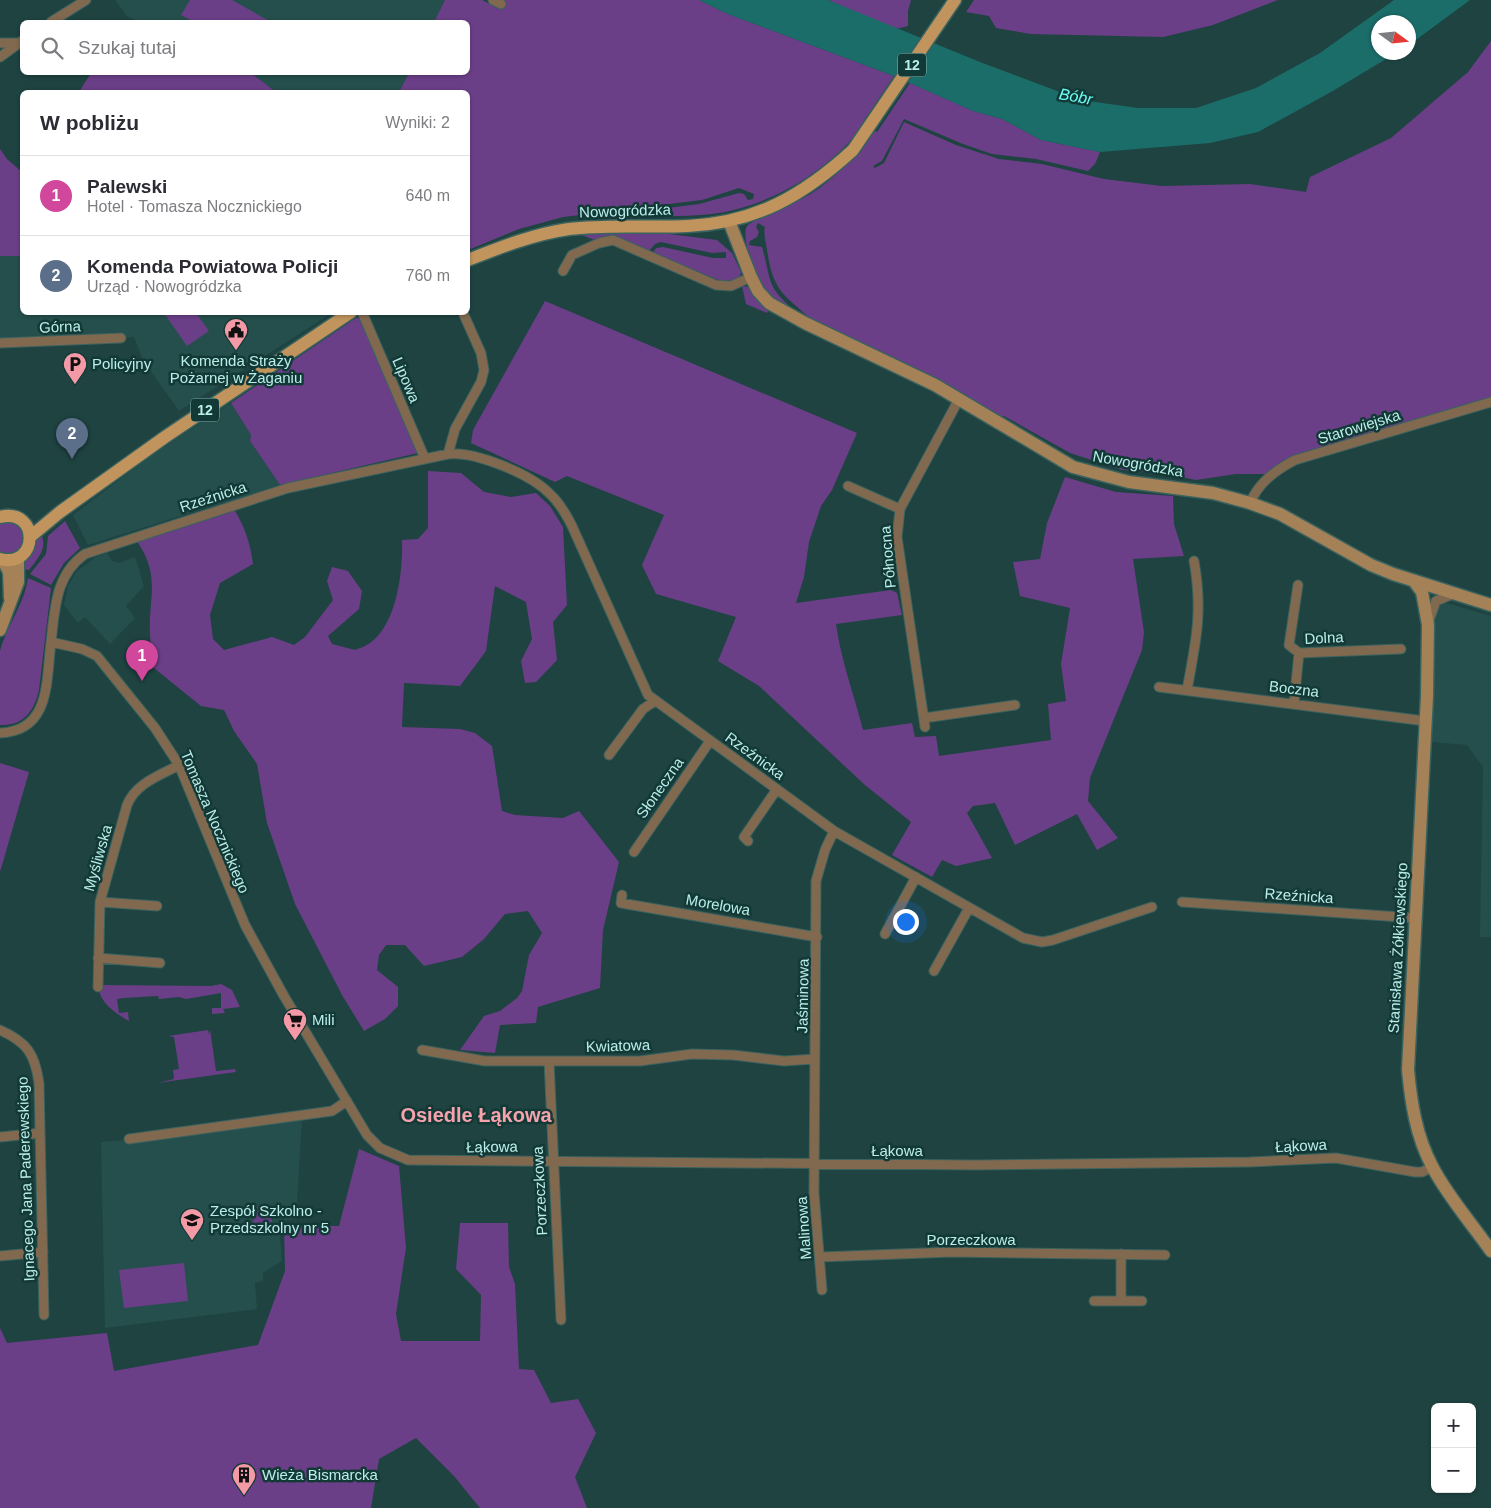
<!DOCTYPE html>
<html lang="pl">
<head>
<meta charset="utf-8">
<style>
	:root { --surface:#fff; --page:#f7f7f7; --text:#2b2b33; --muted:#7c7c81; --line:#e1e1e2; --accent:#d93025 }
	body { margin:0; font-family:Helvetica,sans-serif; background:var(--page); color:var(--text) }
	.controls { position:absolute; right:15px; bottom:15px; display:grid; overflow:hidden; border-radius:8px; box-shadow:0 1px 4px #0004 }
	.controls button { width:45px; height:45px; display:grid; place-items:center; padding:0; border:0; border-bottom:1px solid var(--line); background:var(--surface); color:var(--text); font:25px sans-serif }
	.compass { position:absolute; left:1371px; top:15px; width:45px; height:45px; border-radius:50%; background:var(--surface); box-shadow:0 1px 4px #0004; rotate:105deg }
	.you { position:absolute; left:905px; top:921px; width:18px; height:18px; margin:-12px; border:4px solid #fff; border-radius:50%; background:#1a73e8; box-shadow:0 0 0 8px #1a73e833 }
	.badge { display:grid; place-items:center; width:32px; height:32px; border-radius:50%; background:var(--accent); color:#fff; font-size:16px; font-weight:700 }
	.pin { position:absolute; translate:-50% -41px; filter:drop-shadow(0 1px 2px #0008) }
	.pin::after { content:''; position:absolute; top:26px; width:18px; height:15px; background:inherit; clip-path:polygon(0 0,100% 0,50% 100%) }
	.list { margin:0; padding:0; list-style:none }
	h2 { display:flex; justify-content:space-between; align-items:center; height:65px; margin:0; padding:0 20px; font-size:21px }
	h2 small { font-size:16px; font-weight:400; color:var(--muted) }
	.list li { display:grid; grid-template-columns:32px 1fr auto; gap:15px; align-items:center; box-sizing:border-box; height:80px; padding:0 20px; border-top:1px solid var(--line) }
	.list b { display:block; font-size:19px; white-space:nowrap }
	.list p { margin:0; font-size:16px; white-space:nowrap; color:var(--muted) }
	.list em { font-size:16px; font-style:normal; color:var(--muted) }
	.icon { flex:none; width:28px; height:28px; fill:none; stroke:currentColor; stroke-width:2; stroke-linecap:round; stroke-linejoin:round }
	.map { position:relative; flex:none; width:1491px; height:1508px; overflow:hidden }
	.search { position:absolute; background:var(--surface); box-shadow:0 1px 4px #0004; left:20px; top:20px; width:450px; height:55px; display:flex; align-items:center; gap:12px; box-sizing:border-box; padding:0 18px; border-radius:8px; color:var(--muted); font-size:19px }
	.panel { position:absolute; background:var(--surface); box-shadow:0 1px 4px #0004; left:20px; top:90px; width:450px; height:225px; border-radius:8px }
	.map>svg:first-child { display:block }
	.built { fill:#254f4c }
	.green { fill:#6b3f87 }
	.water { fill:#1b6d6a }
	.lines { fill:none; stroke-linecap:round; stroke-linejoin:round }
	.street-casing { stroke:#3a625f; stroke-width:11 }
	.secondary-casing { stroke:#3a625f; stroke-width:15 }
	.primary-casing { stroke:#3a625f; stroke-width:15 }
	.street { stroke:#80694f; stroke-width:9 }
	.secondary { stroke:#a58157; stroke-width:12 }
	.primary { stroke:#c1945d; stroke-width:12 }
	.labels { text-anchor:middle; stroke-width:5; stroke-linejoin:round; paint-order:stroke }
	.shield { fill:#133937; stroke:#88b8b4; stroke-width:1 }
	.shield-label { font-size:14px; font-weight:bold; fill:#baeeea }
	.street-label { font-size:15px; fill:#baeeea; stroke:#133937 }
	.poi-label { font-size:15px; fill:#baeeea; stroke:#133937; text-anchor:start }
	.water-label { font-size:16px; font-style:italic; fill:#6cfdf6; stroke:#133937 }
	.district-label { font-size:20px; font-weight:bold; fill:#f6a3ae; stroke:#133937 }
</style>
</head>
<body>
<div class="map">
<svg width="1491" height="1508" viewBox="0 0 1491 1508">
	<rect width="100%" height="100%" fill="#1e4341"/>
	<path class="built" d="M115,0h330l-11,22h-295l-12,-6z
		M251,73h158l-10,19h-123z
		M0,256h22v56l310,1 -153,98 -36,-51 -9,-23 -134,6z
		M231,403l20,32 -1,6 30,44 -192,60 -15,-30 79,-60z
		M107,553l5,8 7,2 16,-6 9,29 -18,20 9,12 -25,26 -25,-27 -7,6 -14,-18 4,-19 9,-15 19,-14z
		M1429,598l62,18v321h-11l3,-170 -16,-22 -49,-4 3,-83z
		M302,1119l-6,100 -17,2 3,40 -19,12v8l-8,2 2,26 -152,19 -4,-186 51,-4z"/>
	<path class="green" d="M190,0h42l39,22h-77l-13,-7z
		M445,0h37l18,9 3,-9h196l29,14 166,62 -31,46 1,3c-36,46 -92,81 -152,89 -35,4 -71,1 -107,2l94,-12 40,-11 5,1 4,6 5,-1 1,-5 -15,-6 -37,12 -139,17 -44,12 -51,21v-158h-69l10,-19 59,-1v-50h-34z
		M828,0h83l-3,11v15l-12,3z
		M974,0h304l-65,25 -50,12 -132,-3 -35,-6 -7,-12 -23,-4z
		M1491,41v364l-209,63 -14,9 -5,-3h-27l-40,6 -24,-5 -49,-5 -53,-17 -66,-37 -4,2 -188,-98c-29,-26 -39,-29 -45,-70 -1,-7 -4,-18 -2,-23l-7,-4 -2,4 3,5 -2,5 -7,4 -1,4 13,2c10,34 3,38 32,63 -11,-5 -21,-10 -29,-19 -8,-9 -25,-54 -18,-65 4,-5 51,-25 62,-31 26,-16 47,-39 66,-64l2,1 33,-49 63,28 29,8 39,21 59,12 -5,12 -7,7 -52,-12 -44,-5 -29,-10 -59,-25 -22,42 -9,5 2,2 9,-5 20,-41 52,23 43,14 43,5 62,15 58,7 88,-2 56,8 4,-15 81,-39 77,-66z
		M91,73h160l25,19h-197z
		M0,149l7,10 15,13v84h-22z
		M645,231l72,9 15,13 9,19 -1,4 -8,5h-11l-68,-28 3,-5 7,-1 50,11h13v-6l-14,1 -51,-11 -6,2 -6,7 -28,-12 -24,2 -18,-7z
		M742,286l6,1 21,22 -2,4 -21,-9z
		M545,301l312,132 -25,57 -11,16 -12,36 -5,35 -8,26 95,-13 6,3 5,22 -66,9c5,37 18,70 27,106l49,-7 3,14 21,-1 3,20 112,-16 -3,-36 18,-3 -5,-37 9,-56 -50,-12 -7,-34 27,-3 7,-36 18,-46 51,15 57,4 1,28 10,32 -51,3 11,73 -2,18 -52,128 -2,23 30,37 -21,12 -20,-36 -62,31 -20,-42 -22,3 -6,7 25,45 -36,8 -14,-6 -10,17 -40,-22 19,-33 -46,-37 -106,-99 -41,-25 18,-44 -80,-23 -14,-29 22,-50 -97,-39 -12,6 -84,-39 2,-13z
		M164,313h32l13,18 -22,15z
		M356,318h5l49,112 8,23 -138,32 -30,-44 1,-6 -20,-32z
		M428,471l33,2 23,19 27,5 25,-4 14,13 13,21 4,78 -14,17 4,38 -21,22 -11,1 -4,-22 11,-22 -6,-37 -31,-16 -9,65 -26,35 -56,-3 -2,44 58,2 15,4 17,13 10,65 13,4 48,3 16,-7 40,51 -16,68 -3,58 -62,19 -2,16 -36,2 -5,28 -35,-3 24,-34 16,-5 17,-13 5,-7 7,-36 13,-22 -14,-22 -23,3 -21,25 -22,18 -38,9 -19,-21h-19l-7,10 -2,15 21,17v19l-13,13 -21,12 -22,-36 -47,-91 -28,-81 -10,-59 -23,-33 -10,-21 -23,-4 -52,-42 -10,-5 12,-14c-6,-45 14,-66 -17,-108l98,-31c12,19 18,35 21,58l-33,19 -10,32 3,24 11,11 48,-13 22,8 11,-8 28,-37 -6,-19 5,-14 16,4 14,20 -3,18 -31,27 4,8 23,6c5,-2 11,-4 15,-7 27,-19 33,-72 32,-103l16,-1 10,-11z
		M7,520l13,4 5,12c-4,13 -10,22 -25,17v-31z
		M65,521l15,27 -16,15 -13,22 -21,-11 16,-20 2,-18z
		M39,531c11,15 -1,27 -10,39l-8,-1z
		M28,578l23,10 -12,102c-5,21 -15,36 -39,35 0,-20 0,-56 0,-74 7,-26 24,-46 28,-73z
		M0,763l29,9 -29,100z
		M221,984l11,6 8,17 -17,2 2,4 -13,1v-6h9v-15l-35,6 -7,-2 -20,2 -1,-3c-15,1 -26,1 -41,3l2,14 9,-1 1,9c-12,-7 -30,-18 -30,-34l2,-2 110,1z
		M210,1029l6,42 19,-2 1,3 -79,11 17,-4 -1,-9 6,-1 -5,-32 -6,-1 40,-6 1,5z
		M359,1149l40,17 7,82 -10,66 5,27h79l1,-46 -25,-26 4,-46h48l1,44 6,17 4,85 15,1 17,33 27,-4 18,34 -21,44 12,31h-107l-26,-32 -38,-38 -37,21 -8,49h-371v-180l7,15 100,-10 7,38 144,-26 27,-74 -1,-46 55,1z
		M253,1207h14l1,3h3l1,14 -7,1 -1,4h-9l-3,-6 2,-4z
		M184,1263l4,38 -64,7 -5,-38z"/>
	<path class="water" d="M699,0h129l152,62 101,38 57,8h58l60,-20 64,-35 74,-53h76l-61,45 -1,-23h-30v30l18,1 -65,39 -73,40 -48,11 -110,9 -59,-12 -39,-21 -29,-8 -79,-35 -166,-62z"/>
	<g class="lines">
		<g class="street-casing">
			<path id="street" d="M493,0l8,4
				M51,22l35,-22
				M0,43h20
				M0,57l22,-16
				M563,271l9,-16 27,-12 14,-3 103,45 15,1 20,-9
				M362,312l63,147
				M0,343l121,-5
				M448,454l7,-25 26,-47 3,-12 -3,-17 -17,-38
				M848,486l52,23
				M1250,503c9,-21 26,-33 45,-43l196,-58
				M1298,585l-9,60 10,8
				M1428,623l8,-22 17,-7
				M51,642c4,-33 4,-67 34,-88l203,-66 160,-34c27,-3 83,20 102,40 10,9 16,20 22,32l76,169 186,136 189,107 19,4 11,-2 99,-33
				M1159,687l266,34
				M1187,690c9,-49 16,-79 7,-129
				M1294,703l5,-50 102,-4
				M924,718l91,-13
				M925,727l-28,-190 3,-28 59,-110
				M0,733c51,-2 46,-52 51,-91l31,7 15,7 58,72 24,37 66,160 39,71 83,139 13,13 28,12 567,5 275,-3 86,-4 79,14h7l10,-5
				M609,755l34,-46 12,-8
				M748,841l-4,-4 33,-48
				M634,852l76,-111
				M622,895l-1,8 196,34
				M100,902l57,4
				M1182,902l233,16
				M885,934l31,-57
				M98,958l62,5
				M934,971l35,-63
				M98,987l2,-85 27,-97c9,-22 32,-29 52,-40
				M0,1030c27,12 35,24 39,53l5,232
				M422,1050l63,11h155l52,-7 41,1 51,6 31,-2
				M549,1061l12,259
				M0,1137l40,-4
				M129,1139l203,-28 15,-10
				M0,1256l43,-4
				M820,1257l132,-5 213,3
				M822,1290l-8,-97 2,-312 9,-31 9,-19
				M1094,1301h27v-47
				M1121,1301h21"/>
		</g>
		<g class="secondary-casing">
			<path id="secondary" d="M729,221l22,56 7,14 11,12 36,20 130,62 138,82 56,15 84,11 37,10 30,11 91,51 22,9 98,31
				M3,560l6,12 1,26
				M1414,581l8,11 6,33 -1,71 -19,374c3,32 8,66 24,96 14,28 40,58 59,85
				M0,630l18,-48v-24"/>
		</g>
		<g class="primary-casing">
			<path id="primary" d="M468,260c33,-13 66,-26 101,-31 40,-5 79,-1 119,-3 68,-3 116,-31 165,-76l102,-150
				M0,517c40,-10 39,52 0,42
				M30,537l30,-25 105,-75 186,-125"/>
		</g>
		<use href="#street" class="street"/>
		<use href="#secondary" class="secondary"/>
		<use href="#primary" class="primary"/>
	</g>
	<defs>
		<g id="civic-pin" transform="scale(1.25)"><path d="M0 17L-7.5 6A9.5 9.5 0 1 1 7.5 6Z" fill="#f49aa7" stroke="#133937"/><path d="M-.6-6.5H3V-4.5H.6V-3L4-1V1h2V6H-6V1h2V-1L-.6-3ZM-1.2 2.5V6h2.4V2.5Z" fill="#111"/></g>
		<g id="parking-pin" transform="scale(1.25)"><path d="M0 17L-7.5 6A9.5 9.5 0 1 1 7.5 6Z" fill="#f49aa7" stroke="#133937"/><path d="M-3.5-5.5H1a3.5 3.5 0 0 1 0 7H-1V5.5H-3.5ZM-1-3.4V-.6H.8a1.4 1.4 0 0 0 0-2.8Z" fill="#111"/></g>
		<g id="supermarket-pin" transform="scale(1.25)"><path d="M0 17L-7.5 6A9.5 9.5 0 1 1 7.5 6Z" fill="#f49aa7" stroke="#133937"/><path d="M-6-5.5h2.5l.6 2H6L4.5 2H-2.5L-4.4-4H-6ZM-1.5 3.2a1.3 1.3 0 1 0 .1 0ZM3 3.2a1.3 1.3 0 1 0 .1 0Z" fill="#111"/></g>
		<g id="school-pin" transform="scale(1.25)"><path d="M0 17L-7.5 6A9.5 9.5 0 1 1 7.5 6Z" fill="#f49aa7" stroke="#133937"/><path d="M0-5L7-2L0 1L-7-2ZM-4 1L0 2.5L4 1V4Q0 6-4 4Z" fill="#111"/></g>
		<g id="building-pin" transform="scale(1.25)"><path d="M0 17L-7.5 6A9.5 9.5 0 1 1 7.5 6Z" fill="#f49aa7" stroke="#133937"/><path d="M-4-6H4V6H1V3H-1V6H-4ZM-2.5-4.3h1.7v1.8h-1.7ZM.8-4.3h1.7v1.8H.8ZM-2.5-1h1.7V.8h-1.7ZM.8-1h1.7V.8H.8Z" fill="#111"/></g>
	</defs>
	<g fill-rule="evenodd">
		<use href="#civic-pin" x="236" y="330"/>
		<use href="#parking-pin" x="75" y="364"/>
		<use href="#supermarket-pin" x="295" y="1020"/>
		<use href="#school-pin" x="192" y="1220"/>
		<use href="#building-pin" x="244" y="1475"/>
	</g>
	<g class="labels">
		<g class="shield">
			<rect x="898" y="53.5" width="28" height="23" rx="4"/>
			<rect x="191" y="398.5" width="28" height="23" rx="4"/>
		</g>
		<g class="shield-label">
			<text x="912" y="70">12</text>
			<text x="205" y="415">12</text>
		</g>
		<g class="street-label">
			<text transform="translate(625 211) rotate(-2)" y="5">Nowogródzka</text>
			<text transform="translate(60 327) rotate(-2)" y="5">Górna</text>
			<text transform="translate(406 380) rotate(67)" y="5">Lipowa</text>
			<text transform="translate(1359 427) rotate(-17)" y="5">Starowiejska</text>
			<text transform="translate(1138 464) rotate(10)" y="5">Nowogródzka</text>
			<text transform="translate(213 497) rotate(-18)" y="5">Rzeźnicka</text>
			<text transform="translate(888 557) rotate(-95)" y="5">Północna</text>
			<text transform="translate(1324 638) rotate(-3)" y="5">Dolna</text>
			<text transform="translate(1294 689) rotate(7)" y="5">Boczna</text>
			<text transform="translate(755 756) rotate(36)" y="5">Rzeźnicka</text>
			<text transform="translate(660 788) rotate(-55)" y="5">Słoneczna</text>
			<text transform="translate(215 822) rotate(67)" y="5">Tomasza Nocznickiego</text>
			<text transform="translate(98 858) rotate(-74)" y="5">Myśliwska</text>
			<text transform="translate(1299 896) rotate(4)" y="5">Rzeźnicka</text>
			<text transform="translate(718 905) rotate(10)" y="5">Morelowa</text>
			<text transform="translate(1398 948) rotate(-87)" y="5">Stanisława Żółkiewskiego</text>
			<text transform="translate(803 996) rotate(-89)" y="5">Jaśminowa</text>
			<text transform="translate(618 1046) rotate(-2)" y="5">Kwiatowa</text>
			<text transform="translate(1301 1146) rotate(-3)" y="5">Łąkowa</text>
			<text transform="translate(492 1147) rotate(-1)" y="5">Łąkowa</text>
			<text x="897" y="1156">Łąkowa</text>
			<text transform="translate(26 1179) rotate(-92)" y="5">Ignacego Jana Paderewskiego</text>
			<text transform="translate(540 1191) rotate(-93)" y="5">Porzeczkowa</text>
			<text transform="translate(804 1228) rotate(-94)" y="5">Malinowa</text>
			<text x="971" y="1245">Porzeczkowa</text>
		</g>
		<g class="poi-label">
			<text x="236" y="366" text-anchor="middle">Komenda Straży<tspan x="236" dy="17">Pożarnej w Żaganiu</tspan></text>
			<text x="92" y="369">Policyjny</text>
			<text x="312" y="1025">Mili</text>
			<text x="210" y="1216">Zespół Szkolno -<tspan x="210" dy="17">Przedszkolny nr 5</tspan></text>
			<text x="262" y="1480">Wieża Bismarcka</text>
		</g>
		<g class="water-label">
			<text transform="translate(1076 96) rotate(10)" y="6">Bóbr</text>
		</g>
		<g class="district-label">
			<text x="476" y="1122">Osiedle Łąkowa</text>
		</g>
	</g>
</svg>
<div class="controls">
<button>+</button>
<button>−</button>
</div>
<svg class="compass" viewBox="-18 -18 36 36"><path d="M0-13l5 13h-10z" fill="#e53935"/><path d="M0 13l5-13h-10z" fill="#7c7c81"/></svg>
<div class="you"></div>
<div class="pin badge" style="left:142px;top:681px;background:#d1479c">1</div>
<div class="pin badge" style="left:72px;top:459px;background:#5c6f8a">2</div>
<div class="search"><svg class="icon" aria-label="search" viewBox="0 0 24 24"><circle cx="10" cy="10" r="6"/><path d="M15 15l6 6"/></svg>Szukaj tutaj</div>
<section class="panel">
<h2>W pobliżu<small>Wyniki: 2</small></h2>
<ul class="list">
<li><span class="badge" style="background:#d1479c">1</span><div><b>Palewski</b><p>Hotel · Tomasza Nocznickiego</p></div><em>640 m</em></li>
<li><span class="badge" style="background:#5c6f8a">2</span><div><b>Komenda Powiatowa Policji</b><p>Urząd · Nowogródzka</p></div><em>760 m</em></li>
</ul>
</section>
</div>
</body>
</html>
